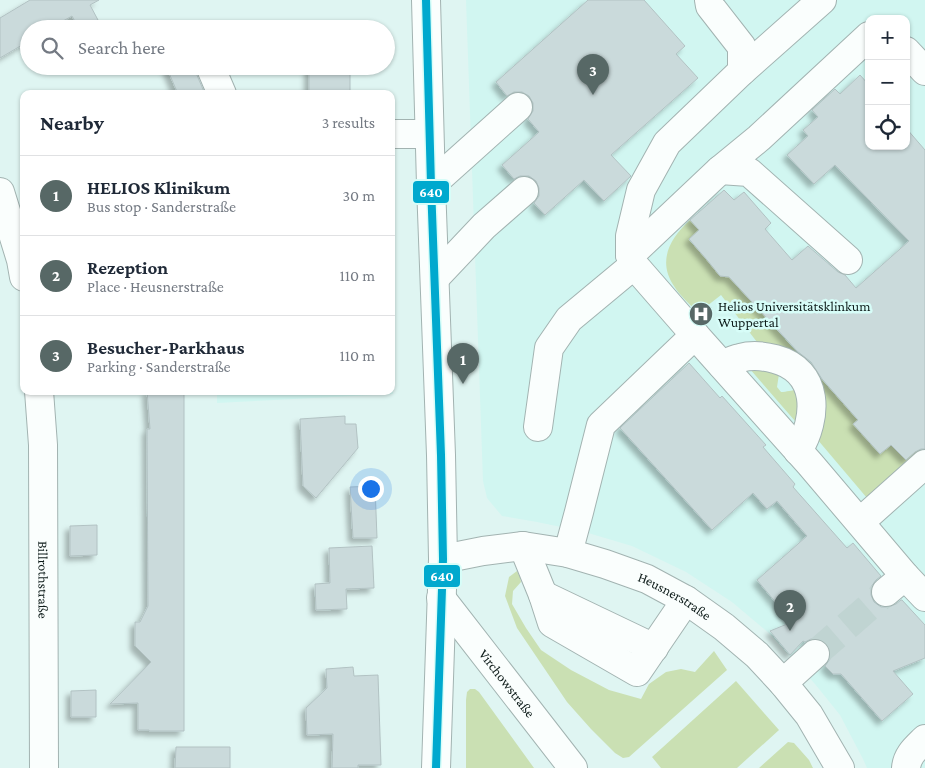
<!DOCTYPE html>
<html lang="en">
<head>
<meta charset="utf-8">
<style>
	:root { --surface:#fff; --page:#f6f6f7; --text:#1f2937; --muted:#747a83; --line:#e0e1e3; --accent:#576866 }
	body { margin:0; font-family:"Crimson Pro",serif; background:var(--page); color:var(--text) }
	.controls { position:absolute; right:15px; top:15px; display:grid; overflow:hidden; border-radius:10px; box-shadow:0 1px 4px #0004 }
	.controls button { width:45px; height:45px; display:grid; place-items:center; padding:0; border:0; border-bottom:1px solid var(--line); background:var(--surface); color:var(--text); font:25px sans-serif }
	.you { position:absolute; left:370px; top:488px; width:18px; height:18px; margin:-12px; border:4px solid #fff; border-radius:50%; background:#1a73e8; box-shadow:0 0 0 8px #1a73e833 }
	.badge { display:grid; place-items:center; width:32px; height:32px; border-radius:50%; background:var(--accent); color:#fff; font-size:16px; font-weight:700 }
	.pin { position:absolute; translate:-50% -41px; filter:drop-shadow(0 1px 2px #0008) }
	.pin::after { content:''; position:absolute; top:26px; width:18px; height:15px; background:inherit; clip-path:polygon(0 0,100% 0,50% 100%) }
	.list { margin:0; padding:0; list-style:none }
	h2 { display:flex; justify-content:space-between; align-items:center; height:65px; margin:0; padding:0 20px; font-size:21px }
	h2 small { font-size:16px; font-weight:400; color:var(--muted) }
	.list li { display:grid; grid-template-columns:32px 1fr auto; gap:15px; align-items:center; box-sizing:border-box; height:80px; padding:0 20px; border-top:1px solid var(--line) }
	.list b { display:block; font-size:19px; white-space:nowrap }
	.list p { margin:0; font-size:16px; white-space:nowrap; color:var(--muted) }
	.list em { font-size:16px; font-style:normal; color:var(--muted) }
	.icon { flex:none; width:28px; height:28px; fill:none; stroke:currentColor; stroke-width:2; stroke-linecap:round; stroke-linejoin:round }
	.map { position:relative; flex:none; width:925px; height:768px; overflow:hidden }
	.search { position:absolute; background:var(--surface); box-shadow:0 1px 4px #0004; left:20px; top:20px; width:375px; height:55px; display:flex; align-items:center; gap:12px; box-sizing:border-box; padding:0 18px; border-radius:28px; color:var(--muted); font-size:19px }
	.panel { position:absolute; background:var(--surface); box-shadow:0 1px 4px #0004; left:20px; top:90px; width:375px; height:305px; border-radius:10px }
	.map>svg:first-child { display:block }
	.built { fill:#d1f6f1; fill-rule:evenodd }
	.green { fill:#cae0b3 }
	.building { fill:#cadadb; stroke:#b2c2c3; filter:url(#shadow) }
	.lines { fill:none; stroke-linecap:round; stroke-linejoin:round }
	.minor-tunnel { stroke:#c0d4d2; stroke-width:28; stroke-dasharray:28 14; stroke-linecap:butt }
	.minor-casing { stroke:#a2b3b1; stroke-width:30 }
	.minor { stroke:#fafefd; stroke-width:28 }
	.bus-1-casing { stroke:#d7fdf8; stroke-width:11 }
	.bus-1 { stroke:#00a9ce; stroke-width:8 }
	.labels { text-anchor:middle; stroke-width:5; stroke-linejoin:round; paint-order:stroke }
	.poi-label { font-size:14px; fill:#0e1c1a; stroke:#d7fdf8; text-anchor:start }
	.street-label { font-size:14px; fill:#0e1c1a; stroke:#d7fdf8 }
	.line-badge { stroke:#d7fdf8; stroke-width:2 }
	.badge-label { font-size:14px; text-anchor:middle; font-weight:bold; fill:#fff }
</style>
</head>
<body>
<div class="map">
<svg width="925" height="768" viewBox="0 0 925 768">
	<defs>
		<filter id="shadow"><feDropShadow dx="-4.5" dy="4.5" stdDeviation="2.5" flood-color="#0004"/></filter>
	</defs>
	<rect width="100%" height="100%" fill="#dff5f2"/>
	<path class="built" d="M466,0h459v768h-58l-4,-9 -23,-44 -25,-31 -45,-50 -38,-32 -46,-30 -54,-26 -47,-14 -48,-10 -35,-6 -15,-18 -4,-17zM869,19h37v127h-37z
		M391,365l2,29 -176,9v-12h174z"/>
	<path class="green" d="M690,220l9,10 -10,10 27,29 -1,1 5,6 9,1 74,82 -43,-13 -39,-51 -23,18c-8,-9 -18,-17 -24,-27 -17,-25 -4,-48 16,-66z
		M752,363l27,11 -2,13 4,5c6,0 10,-2 17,-2l3,28 -6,3 -46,-53z
		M815,372l43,48 -5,4 38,21 9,9 25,-9 -58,53 -50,-59 -3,-63z
		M517,571l3,6 1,5 -8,9 -1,13 14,24 15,22 30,20 38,20 32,9 8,-15 17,-12 15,-3 14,3 19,-21 13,19 -98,87 -6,1 -8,-5 -24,-24 -24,-27 -50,-74 -12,-32 4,-19z
		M736,681l43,49 -42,38h-76l-9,-11z
		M470,689h5l4,3 55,76h-68v-68l1,-8z
		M788,742l6,1 15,17 4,8h-54z"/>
	<path class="building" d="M30,0h69l-9,5 8,15 -16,9h-3l-7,-13 -23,13h-20v12l-29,17v-40z
		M588,0h56l41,46 -9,8 22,24 -87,77 20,21 -27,25 -20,-21 -39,35 -11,-12 5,-7v-8l-3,-7 -7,-5h-9l-6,3 -12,-14 37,-33 -11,-13 5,-8v-8l-4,-7 -7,-4h-8l-7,4 -11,-14z
		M166,66h27l12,28h-27z
		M309,66h41v28h-41z
		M860,75l9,10v61h37v-18l19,22v299h-4l-6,3 -9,8 -15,-15 -11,9 -27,-30 5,-4 -36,-41 -11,-17 -14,-11 -68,-74 -9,-1 -13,-16 -18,-21 10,-9 -9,-10 34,-30 10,10 10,-8 27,31 -6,6 27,31 16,-14 30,26 7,3 11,13 53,-47 -74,-76 -21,19 -27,-29 21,-19 -5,-6 15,-13 -6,-7 23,-21 5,5z
		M689,363l31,35 2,-2 44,49 -3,2 32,37 -2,3 54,61 6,-5 28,33 -5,4 -5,7v8l3,7 7,5h7l8,-3 5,-4h1l23,25v33l-32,13 20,23 -31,27 -41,-47h-8l-8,-8 5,-7v-8l-4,-8 -7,-4h-8l-6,3 -2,-1 -13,14 -20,-24 22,-9 -35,-42 50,-44 -30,-35 -10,8 -14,-16 -41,37 -92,-102z
		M147,391h37v340h-35v-1h-11v-27l-28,1 41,-42 -16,-16v-24h5l8,-16 -1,-177h3z
		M345,416v8h11l2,24 -42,50 -13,-12 -3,-67z
		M375,486l2,52h-24l-3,-51z
		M97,525v30l-27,1v-30z
		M372,546l2,42 -28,1 1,20 -31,1 -1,-26 15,-1 -1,-35z
		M353,667l1,9 24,-1 3,90h-23v3h-26l1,-34 -26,1 -1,-27 21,-20 -1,-19z
		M96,690v27h-25v-26z
		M176,747h54v21h-55z"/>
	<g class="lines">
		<path class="minor-tunnel" d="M815,654l71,-62"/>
		<g class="minor-casing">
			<g id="minor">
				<path d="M426,0l5,185 10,270 2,104 -7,209"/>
				<path d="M709,0l1,6 32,41v24"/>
				<path d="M906,51l19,20"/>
				<path d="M210,66l12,28"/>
				<path d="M391,134h38"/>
				<path d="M720,170l29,2 99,88"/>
				<path d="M431,185l87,-78"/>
				<path d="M0,192l21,68 3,17"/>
				<path d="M630,255l90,-85 39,-32 110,-102"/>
				<path d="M435,278l49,-52 40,-35"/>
				<path d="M695,335l-61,-70 -4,-10v-19l11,-46 26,-47 75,-72 80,-71"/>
				<path d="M722,365c6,-3 12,-6 18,-7 11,-3 24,-2 35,1 45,12 43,59 23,92"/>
				<path id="s1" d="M39,391l4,54 1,323"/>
				<path d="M538,427l11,-79 20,-29 65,-54"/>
				<path d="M860,522l65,-58"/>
				<path d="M523,546l20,49 9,28 85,49 49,-72"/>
				<path d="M568,553l11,-41 22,-87 94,-90 115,129 95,112 20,21"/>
				<path id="s2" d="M443,559l40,-8 40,-5 45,7 37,11 42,15 39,21 38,27 33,28 26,28 26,32 31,53"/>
				<path d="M886,592l19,-16"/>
				<path d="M543,595l111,53"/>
				<path id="s3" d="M441,598l132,170"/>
				<path d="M783,683l32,-29"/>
				<path d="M906,768c1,-13 10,-20 19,-29"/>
			</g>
		</g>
		<use href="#minor" class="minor"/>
		<g class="bus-1-casing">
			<path id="bus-1" d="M426,0l5,185 10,270 2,104 -7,209"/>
		</g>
		<use href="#bus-1" class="bus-1"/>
	</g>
	<defs>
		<g id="hospital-disc" transform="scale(1.25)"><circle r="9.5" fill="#576866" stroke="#d7fdf8"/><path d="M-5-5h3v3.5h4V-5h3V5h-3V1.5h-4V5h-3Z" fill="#fff"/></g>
	</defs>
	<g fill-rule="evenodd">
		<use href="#hospital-disc" x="701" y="314"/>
	</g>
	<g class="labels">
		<g class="poi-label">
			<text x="718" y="311">Helios Universitätsklinkum<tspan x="718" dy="16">Wuppertal</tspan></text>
		</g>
		<g class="street-label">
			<text dy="5" stroke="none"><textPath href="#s1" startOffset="189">Billrothstraße</textPath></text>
			<text dy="5" stroke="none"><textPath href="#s2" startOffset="242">Heusnerstraße</textPath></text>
			<text dy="5" stroke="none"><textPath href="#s3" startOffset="108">Virchowstraße</textPath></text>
		</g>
	</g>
	<g class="line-badge">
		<rect x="412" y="180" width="38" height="24" rx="5" fill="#00a9ce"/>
		<rect x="423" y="564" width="38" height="24" rx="5" fill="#00a9ce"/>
	</g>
	<g class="badge-label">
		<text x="431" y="197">640</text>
		<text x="442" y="581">640</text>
	</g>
</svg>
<div class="controls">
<button>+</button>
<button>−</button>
<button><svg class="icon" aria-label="locate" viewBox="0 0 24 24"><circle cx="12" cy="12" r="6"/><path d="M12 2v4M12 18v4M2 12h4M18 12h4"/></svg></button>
</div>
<div class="you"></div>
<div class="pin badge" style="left:463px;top:384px">1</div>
<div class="pin badge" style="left:790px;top:631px">2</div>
<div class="pin badge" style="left:593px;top:95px">3</div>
<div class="search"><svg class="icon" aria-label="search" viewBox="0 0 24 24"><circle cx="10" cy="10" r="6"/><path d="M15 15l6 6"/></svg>Search here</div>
<section class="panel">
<h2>Nearby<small>3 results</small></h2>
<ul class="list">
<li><span class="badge">1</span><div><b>HELIOS Klinikum</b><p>Bus stop · Sanderstraße</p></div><em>30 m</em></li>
<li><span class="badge">2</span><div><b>Rezeption</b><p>Place · Heusnerstraße</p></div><em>110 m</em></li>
<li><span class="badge">3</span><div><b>Besucher-Parkhaus</b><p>Parking · Sanderstraße</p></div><em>110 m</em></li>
</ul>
</section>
</div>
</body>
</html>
